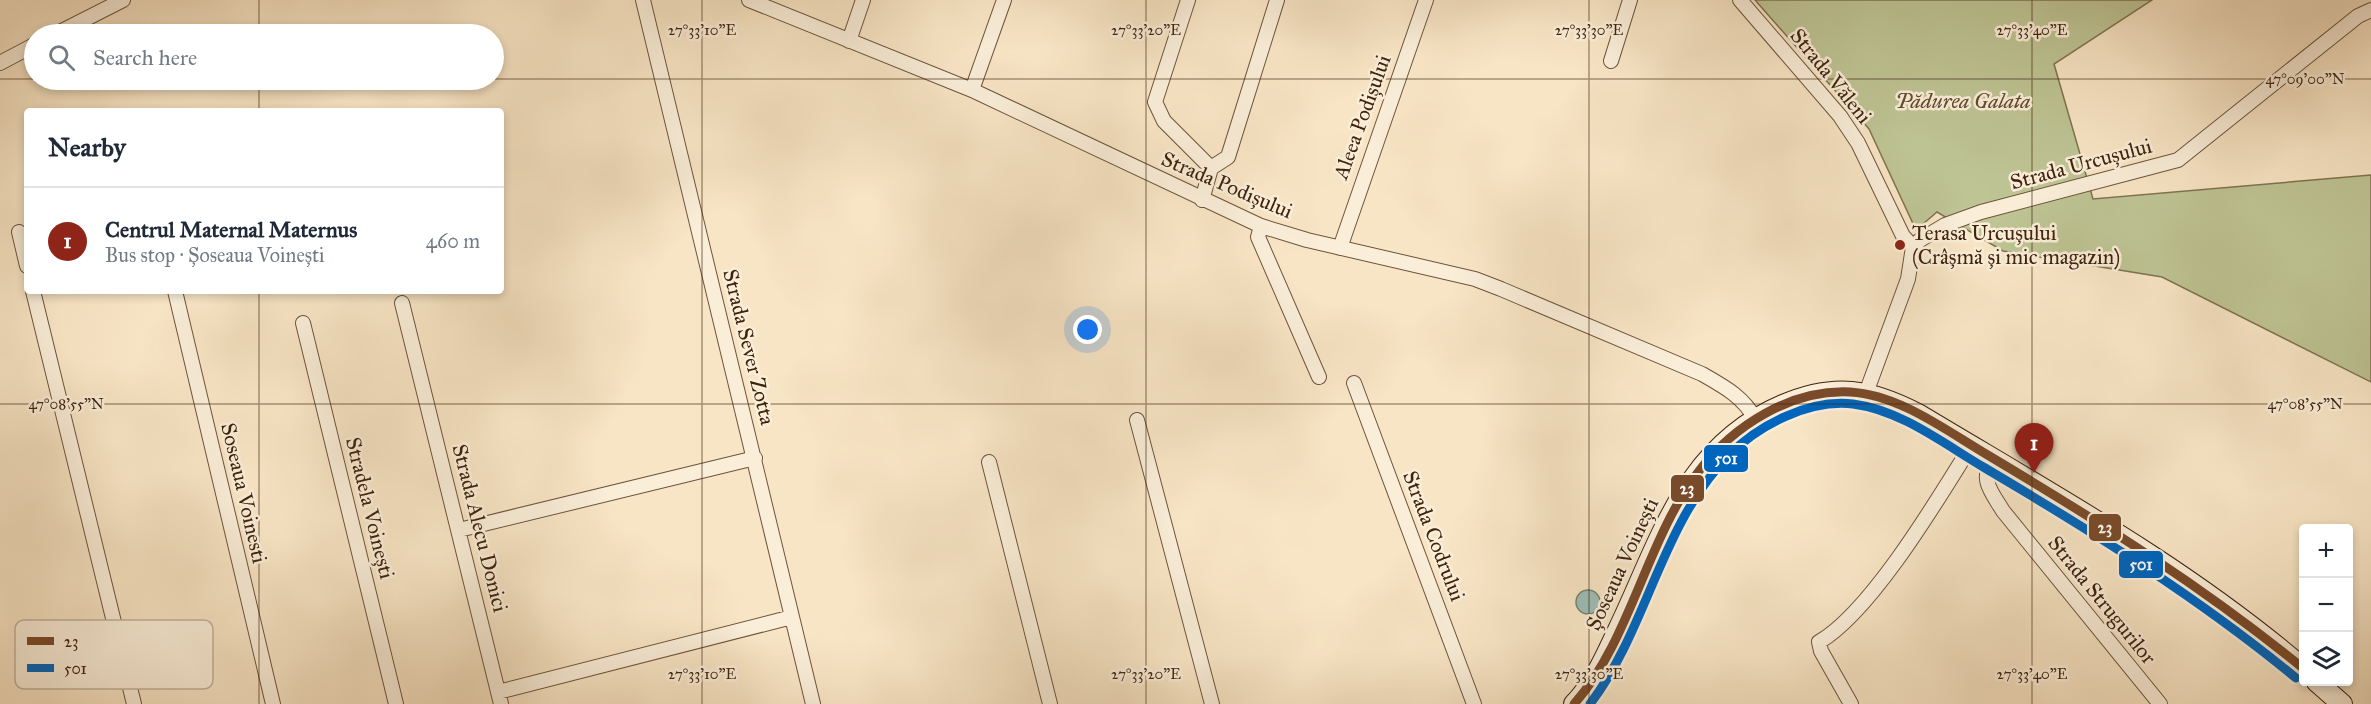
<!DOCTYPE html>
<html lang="en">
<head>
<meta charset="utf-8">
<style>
	:root { --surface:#fff; --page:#f6f6f7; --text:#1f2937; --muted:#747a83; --line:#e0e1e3; --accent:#8f2418 }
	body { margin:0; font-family:"IM FELL Great Primer",serif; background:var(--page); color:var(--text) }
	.controls { position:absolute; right:18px; bottom:18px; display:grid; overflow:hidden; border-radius:6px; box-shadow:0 3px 9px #0003 }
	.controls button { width:54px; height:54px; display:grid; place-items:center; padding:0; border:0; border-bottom:2px solid var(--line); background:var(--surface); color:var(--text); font:30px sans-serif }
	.you { position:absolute; left:1088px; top:330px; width:21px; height:21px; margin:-15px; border:4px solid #fff; border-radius:50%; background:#1a73e8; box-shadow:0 0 0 9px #1a73e833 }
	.badge { display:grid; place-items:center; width:39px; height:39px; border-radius:50%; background:var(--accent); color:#fff; font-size:20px; font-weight:700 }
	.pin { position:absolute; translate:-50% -50px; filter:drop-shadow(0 2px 3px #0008) }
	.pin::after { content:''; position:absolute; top:32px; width:21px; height:18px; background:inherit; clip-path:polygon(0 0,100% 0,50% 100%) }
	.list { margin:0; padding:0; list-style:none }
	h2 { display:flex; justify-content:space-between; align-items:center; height:78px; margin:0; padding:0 24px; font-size:26px }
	h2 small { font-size:20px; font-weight:400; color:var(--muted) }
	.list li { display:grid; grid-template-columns:39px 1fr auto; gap:18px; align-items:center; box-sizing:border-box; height:108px; padding:0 24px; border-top:2px solid var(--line) }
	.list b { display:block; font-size:22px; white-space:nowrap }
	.list p { margin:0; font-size:20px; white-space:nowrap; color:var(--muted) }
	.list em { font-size:20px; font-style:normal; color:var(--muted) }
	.icon { flex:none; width:33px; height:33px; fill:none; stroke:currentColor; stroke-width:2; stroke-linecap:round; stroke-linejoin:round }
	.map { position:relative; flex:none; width:2371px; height:704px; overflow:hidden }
	.search { position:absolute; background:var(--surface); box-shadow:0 3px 9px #0003; left:24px; top:24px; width:480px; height:66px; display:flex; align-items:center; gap:15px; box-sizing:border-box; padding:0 21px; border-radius:33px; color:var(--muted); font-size:22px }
	.panel { position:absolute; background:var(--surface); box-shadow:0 3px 9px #0003; left:24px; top:108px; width:480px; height:186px; border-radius:6px }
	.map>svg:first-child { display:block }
	.green { fill:#bec494; stroke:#7f7450; stroke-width:1.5 }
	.water { fill:#9dbfb7; stroke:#788173; stroke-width:1.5 }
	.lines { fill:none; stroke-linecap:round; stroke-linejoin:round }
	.street-casing { stroke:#6e543b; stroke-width:16 }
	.secondary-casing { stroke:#40230d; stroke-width:22 }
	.street { stroke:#faeed9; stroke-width:14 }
	.secondary { stroke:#faeed9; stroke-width:20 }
	.bus-1-casing { stroke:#faeed9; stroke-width:14 }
	.bus-2-casing { stroke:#faeed9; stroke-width:14 }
	.bus-1 { stroke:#7a4b2a; stroke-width:9 }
	.bus-2 { stroke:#0065bd; stroke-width:9 }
	.ticks { fill:none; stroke:#40230d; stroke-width:1.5; stroke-opacity:0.45 }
	.poi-dot { fill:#8f2418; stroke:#faeed9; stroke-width:2 }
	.labels { text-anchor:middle; stroke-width:5; stroke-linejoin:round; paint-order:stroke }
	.street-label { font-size:21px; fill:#40230d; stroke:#faeed9 }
	.park-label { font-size:21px; font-style:italic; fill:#604b2f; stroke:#faeed9 }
	.poi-label { font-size:21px; fill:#40230d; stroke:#faeed9; text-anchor:start }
	.key { fill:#faeed9; stroke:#c2b19c; stroke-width:1.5 }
	.key-label { font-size:16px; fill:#40230d }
	.ticks-label { font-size:15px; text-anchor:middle; fill:#40230d; stroke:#faeed9; stroke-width:5; stroke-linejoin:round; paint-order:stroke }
	.line-badge { stroke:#faeed9; stroke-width:2 }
	.badge-label { font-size:16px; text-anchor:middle; font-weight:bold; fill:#fff }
</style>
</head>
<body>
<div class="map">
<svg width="2371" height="704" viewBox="0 0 2371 704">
	<rect width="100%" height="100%" fill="#f8e5c5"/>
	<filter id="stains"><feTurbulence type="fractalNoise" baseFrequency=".00333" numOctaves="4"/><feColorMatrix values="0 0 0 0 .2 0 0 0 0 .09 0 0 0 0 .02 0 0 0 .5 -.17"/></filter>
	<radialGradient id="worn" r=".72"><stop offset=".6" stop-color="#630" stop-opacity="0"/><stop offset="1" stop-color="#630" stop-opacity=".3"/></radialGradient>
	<path class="green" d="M1755,0h397l-98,64 39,135 278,-24v207l-209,-105 -159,-26 -66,-39 -21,18 -47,-101z"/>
	<path class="water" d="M1576 602a12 12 0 1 1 24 0a12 12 0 1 1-24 0Z"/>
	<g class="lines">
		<g class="street-casing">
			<path id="street" d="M643,0l170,704
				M749,0l223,90 289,136 46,14 168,39 26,10 201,85c21,12 42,23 53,45
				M1188,0l-33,102 9,19 47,47
				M1740,0l100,116 18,27 45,93 10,11
				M56,34l67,-34
				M849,41l14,-41
				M1611,61l19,-61
				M0,63l34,-18
				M972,90l32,-90
				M1211,168l17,-11 49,-157
				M1202,200l9,-32
				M1261,226l-3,11 61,140
				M19,232l8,34
				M1340,248l86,-248
				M33,291l101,413
				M175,291l98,413
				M402,303l99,401
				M303,323l93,381
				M1354,383l120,321
				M1866,393l42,-114 5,-32 7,-7 25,-15 36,-13 197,-52 180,-144 13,-6
				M1137,420l75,284
				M1992,459c-12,22 -1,32 11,52l157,193
				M989,462l61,242
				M459,530l296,-72
				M498,692l294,-75
				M1851,704l-30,-53 -2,-9c52,-30 119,-143 152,-196"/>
		</g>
		<g class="secondary-casing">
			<path id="secondary" d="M2317,682l25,22
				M1574,704c20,-20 32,-49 44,-74 43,-89 66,-183 165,-225 51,-22 87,-16 135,9 133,80 267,153 386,255"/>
		</g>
		<use href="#street" class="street"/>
		<use href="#secondary" class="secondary"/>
		<g class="bus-1-casing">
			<path id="bus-1" d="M1574,704c56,-62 72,-164 125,-233 34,-45 92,-82 151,-79 51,3 98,40 141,65 109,65 214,131 313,212"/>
		</g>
		<g class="bus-2-casing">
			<path id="bus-2" d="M1590,704c58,-76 70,-179 139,-249 30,-30 80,-56 124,-51 48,6 91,40 132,64 108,64 214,130 311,210"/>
		</g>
		<use href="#bus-1" class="bus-1"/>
		<use href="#bus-2" class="bus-2"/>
	</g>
	<path class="ticks" d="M259,0v34M702,0v704M1146,0v704M1589,0v704M2032,0v704M0,79h34M494,79h1877M259,80v31M259,291v413M0,404h2371"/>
	<circle class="poi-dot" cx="1900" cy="245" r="6"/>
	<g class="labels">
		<g class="street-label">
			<text transform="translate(1831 76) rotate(51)" y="7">Strada Văleni</text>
			<text transform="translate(1362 117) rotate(-70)" y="7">Aleea Podișului</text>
			<text transform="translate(2081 164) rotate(-15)" y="7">Strada Urcușului</text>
			<text transform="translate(1227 185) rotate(23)" y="7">Strada Podișului</text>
			<text transform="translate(749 347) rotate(76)" y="7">Strada Sever Zotta</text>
			<text transform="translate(244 493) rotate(77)" y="7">Soseaua Voinesti</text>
			<text transform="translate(370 508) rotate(76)" y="7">Stradela Voinești</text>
			<text transform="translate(480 528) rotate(76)" y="7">Strada Alecu Donici</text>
			<text transform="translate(1434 536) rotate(69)" y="7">Strada Codrului</text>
			<text transform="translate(1622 564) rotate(-65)" y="7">Șoseaua Voinești</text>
			<text transform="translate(2102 600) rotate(51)" y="7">Strada Strugurilor</text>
		</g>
		<g class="park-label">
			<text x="1963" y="108">Pădurea Galata</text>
		</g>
		<g class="poi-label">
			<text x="1912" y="240">Terasa Urcușului<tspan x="1912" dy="24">(Crâșmă și mic magazin)</tspan></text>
		</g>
	</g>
	<rect x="15" y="620" width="198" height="69" rx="9" class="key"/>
	<rect x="27" y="637" width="27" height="8" fill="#7a4b2a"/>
	<rect x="27" y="664" width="27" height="8" fill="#0065bd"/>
	<g class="key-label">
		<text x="64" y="647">23</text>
		<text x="64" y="674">501</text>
	</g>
	<g class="ticks-label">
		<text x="702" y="35">27°33'10"E</text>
		<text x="1146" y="35">27°33'20"E</text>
		<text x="1589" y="35">27°33'30"E</text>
		<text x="2032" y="35">27°33'40"E</text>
		<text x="2305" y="84">47°09'00"N</text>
		<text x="66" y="409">47°08'55"N</text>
		<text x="2305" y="409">47°08'55"N</text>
		<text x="702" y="679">27°33'10"E</text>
		<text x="1146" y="679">27°33'20"E</text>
		<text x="1589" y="679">27°33'30"E</text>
		<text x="2032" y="679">27°33'40"E</text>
	</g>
	<g class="line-badge">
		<rect x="1703" y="444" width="46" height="29" rx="6" fill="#0065bd"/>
		<rect x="1670" y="474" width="35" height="29" rx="6" fill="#7a4b2a"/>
		<rect x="2088" y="513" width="34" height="29" rx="6" fill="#7a4b2a"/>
		<rect x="2118" y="550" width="46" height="29" rx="6" fill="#0065bd"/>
	</g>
	<g class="badge-label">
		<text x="1726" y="464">501</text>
		<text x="1687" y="494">23</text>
		<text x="2105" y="533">23</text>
		<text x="2141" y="570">501</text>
	</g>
	<rect width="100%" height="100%" filter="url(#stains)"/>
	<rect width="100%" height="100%" fill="url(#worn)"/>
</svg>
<div class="controls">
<button>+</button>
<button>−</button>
<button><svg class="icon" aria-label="layers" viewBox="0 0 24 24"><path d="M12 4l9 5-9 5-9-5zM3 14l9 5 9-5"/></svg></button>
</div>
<div class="you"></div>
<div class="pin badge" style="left:2034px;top:473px">1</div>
<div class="search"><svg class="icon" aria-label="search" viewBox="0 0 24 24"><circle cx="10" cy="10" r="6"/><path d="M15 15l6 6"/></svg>Search here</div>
<section class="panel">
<h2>Nearby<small></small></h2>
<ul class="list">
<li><span class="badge">1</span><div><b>Centrul Maternal Maternus</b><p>Bus stop · Șoseaua Voinești</p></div><em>460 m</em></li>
</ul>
</section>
</div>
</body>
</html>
